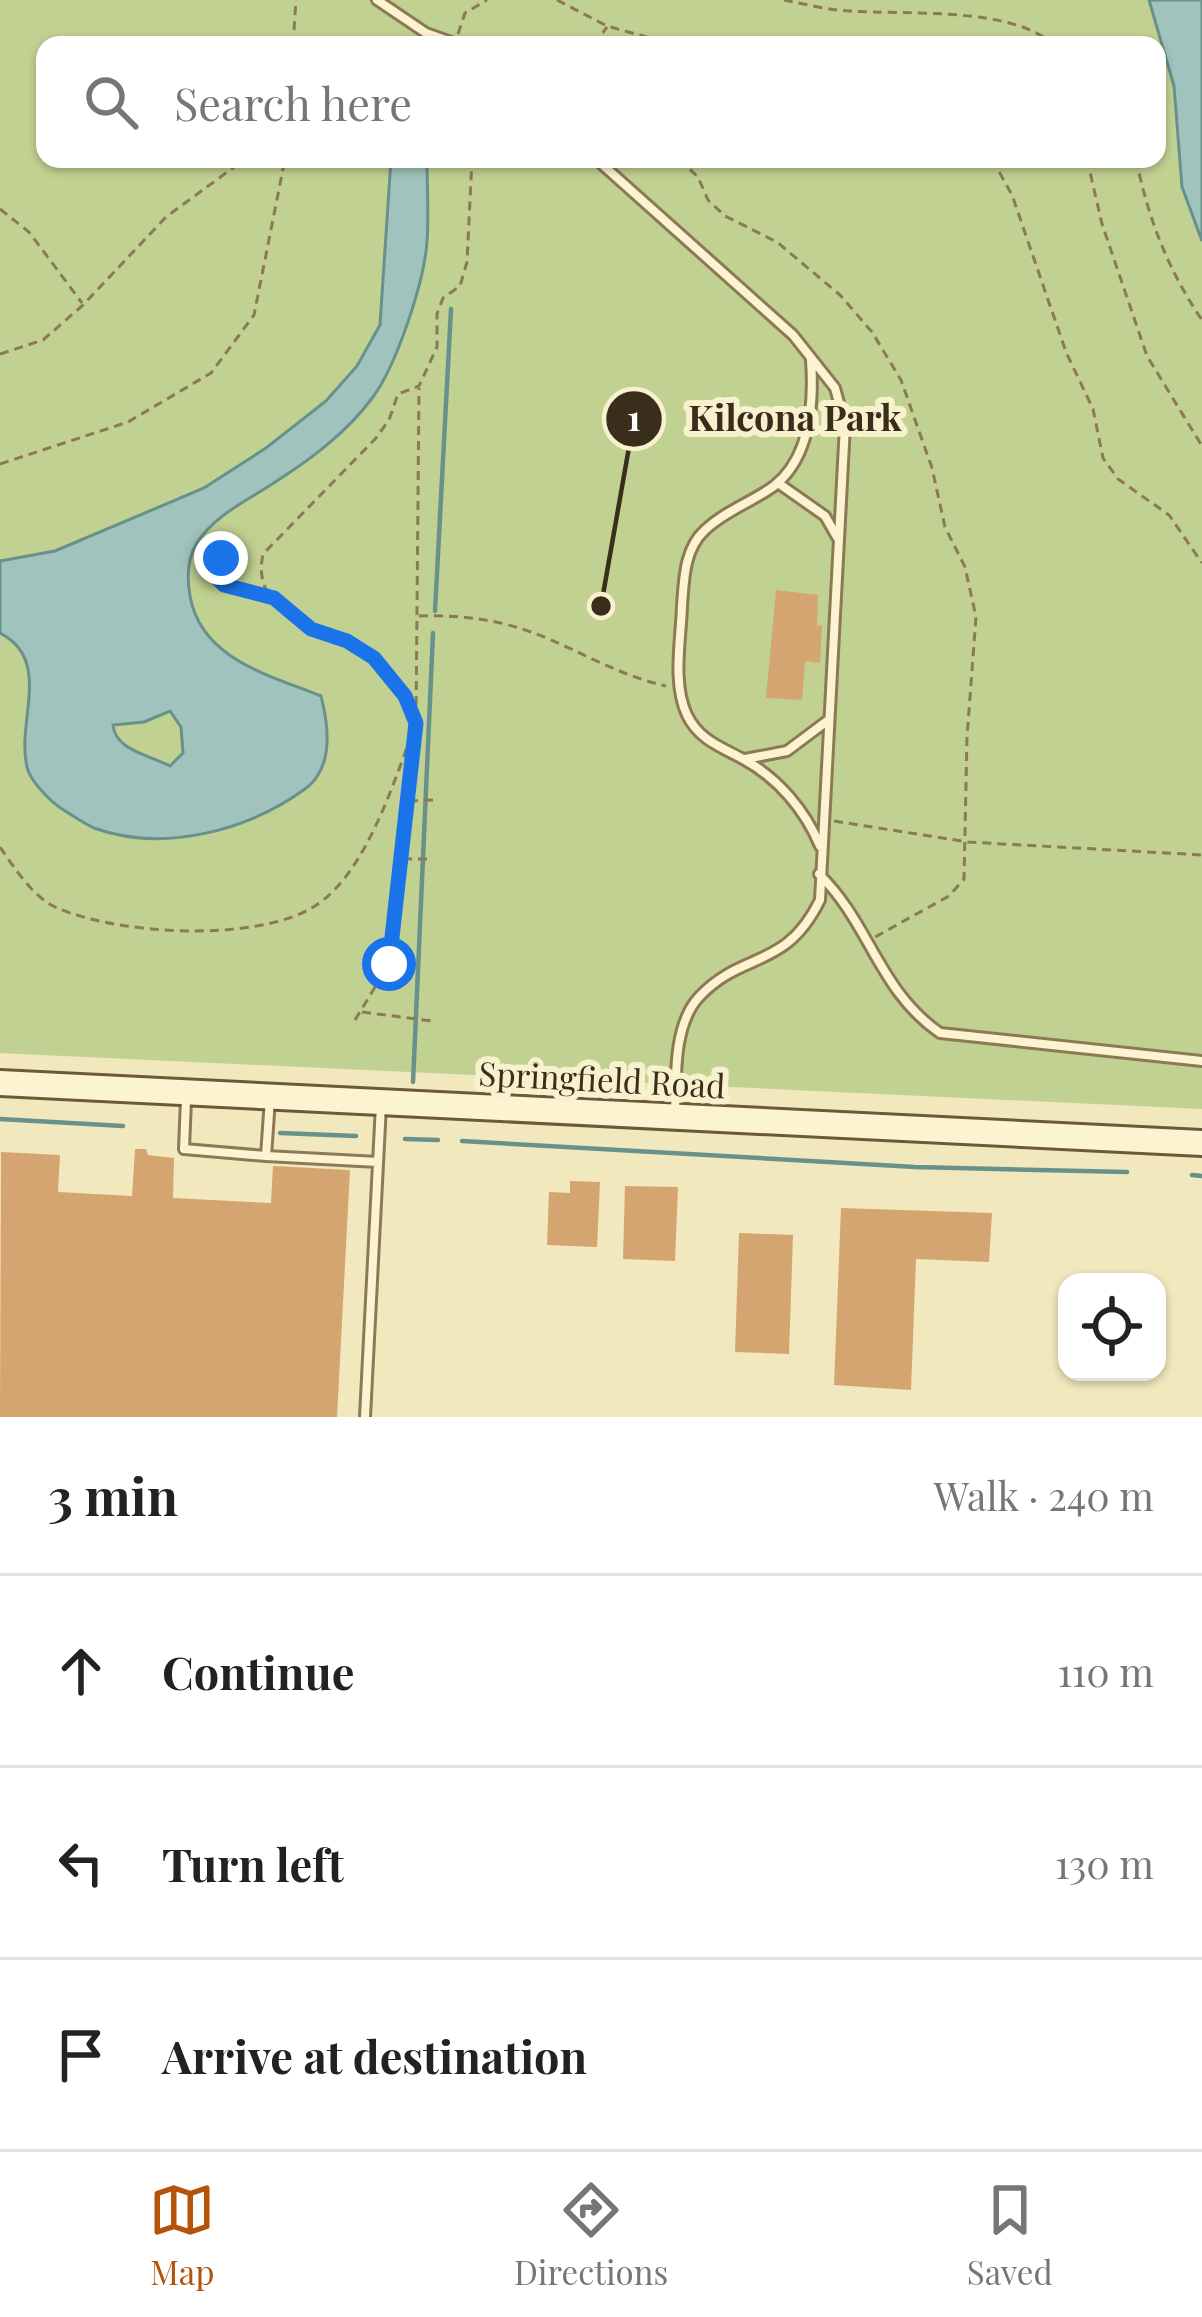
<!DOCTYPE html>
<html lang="en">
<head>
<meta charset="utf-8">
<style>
	:root { --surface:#fff; --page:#f6f6f6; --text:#222; --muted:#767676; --line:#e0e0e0; --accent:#b45309 }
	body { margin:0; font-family:"Playfair Display",serif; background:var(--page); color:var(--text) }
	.controls { position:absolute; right:36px; bottom:36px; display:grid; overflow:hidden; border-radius:24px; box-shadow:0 3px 9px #0004 }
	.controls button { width:108px; height:108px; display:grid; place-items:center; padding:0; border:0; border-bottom:3px solid var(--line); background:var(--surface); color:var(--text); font:60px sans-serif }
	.stop { position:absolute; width:36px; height:36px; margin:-27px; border:9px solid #1a73e8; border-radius:50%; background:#fff }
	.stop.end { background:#1a73e8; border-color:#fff; box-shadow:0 3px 12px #0008 }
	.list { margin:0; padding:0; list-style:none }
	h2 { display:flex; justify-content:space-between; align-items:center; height:156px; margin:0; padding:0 48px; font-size:51px }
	h2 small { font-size:39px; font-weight:400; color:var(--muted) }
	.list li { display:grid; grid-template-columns:78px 1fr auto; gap:36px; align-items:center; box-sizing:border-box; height:192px; padding:0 48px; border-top:3px solid var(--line) }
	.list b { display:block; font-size:45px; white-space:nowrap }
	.list em { font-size:39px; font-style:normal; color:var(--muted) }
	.icon { flex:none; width:66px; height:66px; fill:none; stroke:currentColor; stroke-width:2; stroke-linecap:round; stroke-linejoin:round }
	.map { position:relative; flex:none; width:1202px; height:1417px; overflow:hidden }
	.search { position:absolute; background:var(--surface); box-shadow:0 3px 9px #0004; left:36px; right:36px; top:36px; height:132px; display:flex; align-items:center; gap:30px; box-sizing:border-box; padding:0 42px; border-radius:24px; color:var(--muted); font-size:45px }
	.sheet { height:732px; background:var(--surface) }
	nav { display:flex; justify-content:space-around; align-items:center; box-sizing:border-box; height:168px; border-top:3px solid var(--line); background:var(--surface); font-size:33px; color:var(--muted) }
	nav a { display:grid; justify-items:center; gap:6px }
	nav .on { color:var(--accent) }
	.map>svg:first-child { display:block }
	.green { fill:#c1d191; fill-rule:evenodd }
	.water { fill:#a1c3bd; stroke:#68918c; stroke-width:3; fill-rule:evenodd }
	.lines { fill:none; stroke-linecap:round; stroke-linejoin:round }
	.stream { stroke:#68918c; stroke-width:4.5 }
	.building { fill:#d4a570 }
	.lane-casing { stroke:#8c7955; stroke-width:14 }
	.secondary-casing { stroke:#6d5938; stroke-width:30 }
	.path { stroke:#8c7955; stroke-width:3; stroke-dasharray:9 6; stroke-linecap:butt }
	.lane { stroke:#fcf4d1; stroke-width:8 }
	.secondary { stroke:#fcf4d1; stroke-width:24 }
	.route { stroke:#1a73e8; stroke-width:15 }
	.labels { text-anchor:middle; stroke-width:12; stroke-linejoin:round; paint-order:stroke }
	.street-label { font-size:33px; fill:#392d1b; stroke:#f8f1ce }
	.leader { fill:none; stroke:#392d1b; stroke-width:4.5 }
	.callout-dot { fill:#392d1b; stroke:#f8f1ce; stroke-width:4.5 }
	.mark-label { font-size:36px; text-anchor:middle; font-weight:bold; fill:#fff }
	.callout-label { font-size:36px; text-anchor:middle; font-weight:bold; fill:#392d1b; stroke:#f8f1ce; stroke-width:12; stroke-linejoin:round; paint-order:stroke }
</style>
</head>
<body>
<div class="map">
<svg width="1202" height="1417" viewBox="0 0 1202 1417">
	<rect width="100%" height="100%" fill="#f2e8bd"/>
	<path class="green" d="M0,0h1202v1109l-1202,-56zM45,45h1112v114h-1112z"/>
	<path class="water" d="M1149,0h53v241l-20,-54 -8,-101z
		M391,159h36c0,27 2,56 0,83 -3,40 -30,122 -54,155 -27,37 -66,65 -104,89 -25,16 -56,31 -72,57 -10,16 -10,36 -7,53 11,63 79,79 131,100 8,31 13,72 -16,93 -58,42 -142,64 -211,39 -11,-5 -22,-13 -32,-19 -12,-8 -32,-28 -35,-42 -11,-46 26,-107 -27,-134v-72l55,-10 149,-63 62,-40 60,-47 31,-35 23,-41zM170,711l11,16 2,26 -13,13c-21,-11 -55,-16 -57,-41l31,-3z"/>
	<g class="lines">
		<path class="stream" d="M435,611l16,-302
			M413,1082l20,-449
			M0,1119l123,7
			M280,1133l76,3
			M405,1139l33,1
			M462,1141l453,26 212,5
			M1192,1175l10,1"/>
	</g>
	<path class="building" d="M776,590l42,5 -1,31 5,-1 -2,38 -15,-2 -3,39 -36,-2z
		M135,1149h11l2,6 26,3 -1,40 98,5 2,-37 77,4 -13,247h-337l1,-265 59,3 -2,37 74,4z
		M570,1181l30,1 -3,65 -50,-2 2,-53 21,1z
		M625,1186l53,1 -3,74 -52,-2z
		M841,1208l151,5 -3,49 -73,-3 -5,131 -77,-5z
		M739,1233l54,2 -4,119 -54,-2z"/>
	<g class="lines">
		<g class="lane-casing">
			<path id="lane" d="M377,0l49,33 34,12
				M596,159l197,176 42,53 10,37 -25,475c-35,71 -77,50 -121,97 -26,28 -23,82 -24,118
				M811,360c3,42 0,97 -37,126 -22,16 -49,25 -69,44 -21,19 -21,50 -23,76 -1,34 -10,77 5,109 12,25 34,32 56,44 35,19 62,51 77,87
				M778,483l47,33 12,21
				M745,759l42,-8 40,-30
				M819,874c52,51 59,116 121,159l262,28
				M186,1099l-2,50 82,7 4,-57
				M266,1156l112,6
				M365,1417l16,-312"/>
		</g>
		<g class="secondary-casing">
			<path id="secondary" d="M0,1083l1202,60"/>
		</g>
		<path class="path" d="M557,0l50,26 68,19
			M784,0c21,4 44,10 66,11 56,4 162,-5 204,34
			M458,34l7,-21 22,-13
			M1053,42l48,-3 5,6
			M293,45l3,-45
			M594,45l13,-18
			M679,159l19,18 10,23 17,16 52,26 63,53 32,37 29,48 31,88 13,59 20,40 11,50 -9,120 -3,142 -15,17 -74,41
			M992,159l20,36 54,157 27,57 10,49 15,21 51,36 33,48
			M1087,159l15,65 45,132 55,90
			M1136,159c12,59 32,111 66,161
			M0,209l29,23 53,71
			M0,354l43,-14 40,-35 83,-88 79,-58
			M0,464l128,-42 83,-49 43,-58 31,-156
			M221,558l-3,21 6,6 49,13
			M419,616c29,-1 57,1 86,8 57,14 102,49 161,62
			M416,720l3,-332
			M409,801l26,-1
			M834,821l134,21 234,13
			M0,847c13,19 33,50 55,60 62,28 202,36 260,-1 52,-33 80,-128 101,-183 -10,-23 -22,-45 -40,-63 -35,-34 -128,-36 -113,-106l113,-116 13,-18 9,-26 21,-8 18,-39v-33l6,-16 17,-12 7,-24 5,-103
			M403,859h30
			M362,1012l70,9
			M355,1020l34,-56 26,-234"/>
		<use href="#lane" class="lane"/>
		<use href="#secondary" class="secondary"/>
	</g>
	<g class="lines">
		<path class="route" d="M221,558l-3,21 6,6 50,13 37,31 36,12 27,17 31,38 11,27 -27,241"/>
	</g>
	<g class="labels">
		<g class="street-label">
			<text transform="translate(602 1080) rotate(3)" y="12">Springfield Road</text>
		</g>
	</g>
	<path class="leader" d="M601 606L634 419"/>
	<g class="callout-dot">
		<circle cx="601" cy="606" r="12"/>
		<circle cx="634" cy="419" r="30"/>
	</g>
	<g class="mark-label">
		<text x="634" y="431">1</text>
	</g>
	<g class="callout-label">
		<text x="795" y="431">Kilcona Park</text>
	</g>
</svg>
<div class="controls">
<button><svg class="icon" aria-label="locate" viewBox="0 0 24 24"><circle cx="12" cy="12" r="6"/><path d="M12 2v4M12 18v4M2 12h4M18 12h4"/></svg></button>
</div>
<div class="stop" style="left:389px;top:964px"></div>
<div class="stop end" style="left:221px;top:558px"></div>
<div class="search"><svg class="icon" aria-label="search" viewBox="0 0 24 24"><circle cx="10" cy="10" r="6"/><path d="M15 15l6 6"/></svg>Search here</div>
</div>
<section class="sheet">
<h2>3 min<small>Walk · 240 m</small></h2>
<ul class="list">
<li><svg class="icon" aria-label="ahead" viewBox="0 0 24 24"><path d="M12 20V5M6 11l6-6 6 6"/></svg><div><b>Continue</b></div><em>110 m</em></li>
<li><svg class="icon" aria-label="left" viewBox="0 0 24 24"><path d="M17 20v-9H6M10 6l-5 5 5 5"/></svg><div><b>Turn left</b></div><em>130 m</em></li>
<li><svg class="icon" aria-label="arrive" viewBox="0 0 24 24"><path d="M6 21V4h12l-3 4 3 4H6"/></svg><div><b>Arrive at destination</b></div></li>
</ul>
</section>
<nav>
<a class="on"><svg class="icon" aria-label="map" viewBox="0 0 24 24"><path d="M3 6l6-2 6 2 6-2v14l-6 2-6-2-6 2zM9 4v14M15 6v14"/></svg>Map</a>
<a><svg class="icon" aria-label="directions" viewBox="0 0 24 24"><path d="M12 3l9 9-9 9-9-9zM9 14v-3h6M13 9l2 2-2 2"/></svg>Directions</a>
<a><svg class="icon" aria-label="saved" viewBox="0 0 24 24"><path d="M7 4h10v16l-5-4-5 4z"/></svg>Saved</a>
</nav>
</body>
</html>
